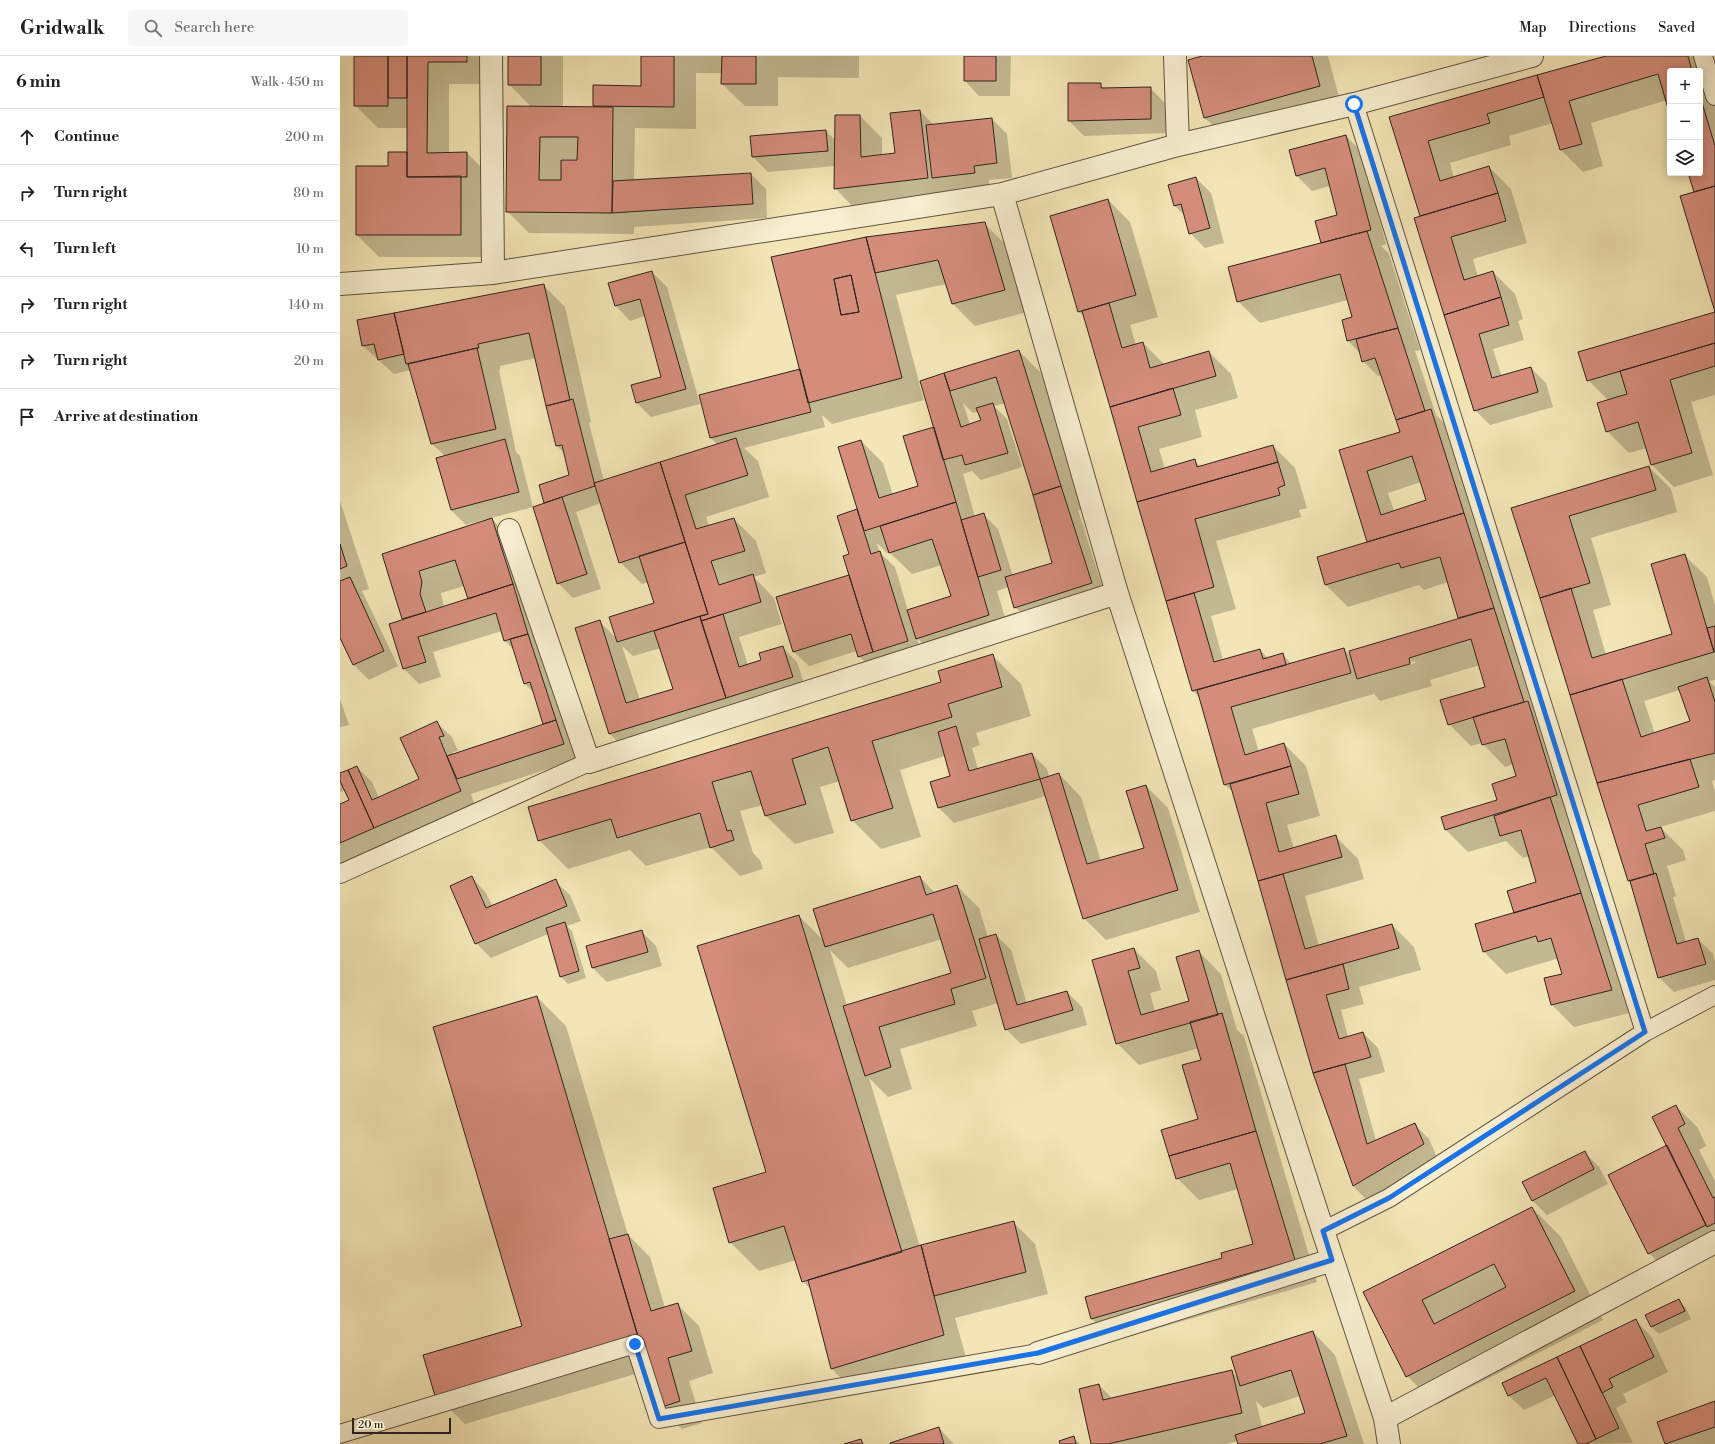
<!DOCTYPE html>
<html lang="en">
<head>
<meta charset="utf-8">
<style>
	:root { --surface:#fff; --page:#f6f6f6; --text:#202124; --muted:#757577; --line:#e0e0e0 }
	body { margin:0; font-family:"Libre Bodoni",serif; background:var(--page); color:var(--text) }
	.controls { position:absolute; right:12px; top:12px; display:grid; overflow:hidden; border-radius:4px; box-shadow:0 2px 10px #0003 }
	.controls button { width:36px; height:36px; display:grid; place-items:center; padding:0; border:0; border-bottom:1px solid var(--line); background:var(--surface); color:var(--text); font:20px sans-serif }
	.scale { position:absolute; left:12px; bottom:10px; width:99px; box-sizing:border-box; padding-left:4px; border:2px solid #31231d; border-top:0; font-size:11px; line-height:14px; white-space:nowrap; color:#31231d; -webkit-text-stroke:3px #f7efd0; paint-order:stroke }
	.stop { position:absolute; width:12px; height:12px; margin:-9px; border:3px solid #1a73e8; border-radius:50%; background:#fff }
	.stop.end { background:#1a73e8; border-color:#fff; box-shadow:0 1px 4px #0008 }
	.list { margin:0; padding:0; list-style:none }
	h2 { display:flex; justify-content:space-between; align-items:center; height:52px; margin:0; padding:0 16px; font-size:17px }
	h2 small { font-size:13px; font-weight:400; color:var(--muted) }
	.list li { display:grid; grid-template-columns:26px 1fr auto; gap:12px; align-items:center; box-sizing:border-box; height:56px; padding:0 16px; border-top:1px solid var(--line) }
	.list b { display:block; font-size:15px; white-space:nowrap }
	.list em { font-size:13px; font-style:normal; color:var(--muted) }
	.icon { flex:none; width:22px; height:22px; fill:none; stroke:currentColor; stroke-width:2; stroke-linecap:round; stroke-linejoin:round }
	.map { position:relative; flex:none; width:1375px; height:1388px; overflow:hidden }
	header { display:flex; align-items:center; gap:24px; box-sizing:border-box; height:56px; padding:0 20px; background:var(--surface); border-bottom:1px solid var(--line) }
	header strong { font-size:19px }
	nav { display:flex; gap:22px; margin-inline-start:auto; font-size:14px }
	.search { width:280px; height:36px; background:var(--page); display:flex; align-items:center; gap:10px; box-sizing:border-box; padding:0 14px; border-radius:4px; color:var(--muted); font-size:15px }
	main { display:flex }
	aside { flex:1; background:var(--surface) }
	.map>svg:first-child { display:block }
	.shadow { fill:#0003; fill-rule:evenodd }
	.building { fill:#d48d7b; stroke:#31231d; fill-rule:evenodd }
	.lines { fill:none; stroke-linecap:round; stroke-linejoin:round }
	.lane-casing { stroke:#625443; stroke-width:20 }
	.street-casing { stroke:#625443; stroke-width:24 }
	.lane { stroke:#f7efd0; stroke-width:18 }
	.street { stroke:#f7efd0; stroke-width:22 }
	.route { stroke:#1a73e8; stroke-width:5 }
</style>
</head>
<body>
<header>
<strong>Gridwalk</strong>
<div class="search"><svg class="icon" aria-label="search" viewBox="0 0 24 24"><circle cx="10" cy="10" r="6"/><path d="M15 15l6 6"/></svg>Search here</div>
<nav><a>Map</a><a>Directions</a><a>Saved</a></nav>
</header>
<main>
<aside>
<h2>6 min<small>Walk · 450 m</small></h2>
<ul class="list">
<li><svg class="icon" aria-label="ahead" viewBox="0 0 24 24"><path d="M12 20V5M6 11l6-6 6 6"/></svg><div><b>Continue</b></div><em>200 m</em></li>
<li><svg class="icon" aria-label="right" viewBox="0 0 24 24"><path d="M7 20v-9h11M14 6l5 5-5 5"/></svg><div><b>Turn right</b></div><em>80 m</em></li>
<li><svg class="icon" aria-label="left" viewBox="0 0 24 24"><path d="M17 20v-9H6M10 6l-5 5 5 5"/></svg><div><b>Turn left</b></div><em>10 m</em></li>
<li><svg class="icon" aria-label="right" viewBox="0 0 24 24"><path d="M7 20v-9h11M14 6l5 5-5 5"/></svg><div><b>Turn right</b></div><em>140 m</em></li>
<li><svg class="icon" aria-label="right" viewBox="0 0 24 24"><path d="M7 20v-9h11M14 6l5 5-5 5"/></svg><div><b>Turn right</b></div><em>20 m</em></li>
<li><svg class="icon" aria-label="arrive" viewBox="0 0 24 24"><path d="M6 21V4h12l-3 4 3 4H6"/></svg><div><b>Arrive at destination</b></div></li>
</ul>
</aside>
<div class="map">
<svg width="1375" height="1388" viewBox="0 0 1375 1388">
	<rect width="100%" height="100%" fill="#f3e6b6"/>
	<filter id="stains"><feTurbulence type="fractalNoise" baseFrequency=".005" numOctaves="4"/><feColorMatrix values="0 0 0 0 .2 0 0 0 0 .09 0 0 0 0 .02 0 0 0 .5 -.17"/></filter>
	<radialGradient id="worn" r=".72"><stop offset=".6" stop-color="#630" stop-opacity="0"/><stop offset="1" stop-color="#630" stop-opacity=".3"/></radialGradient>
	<path class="shadow" d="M15,0h133v28h-39v69h18l22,22 -6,82h-104l-22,-22 32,-68 19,-14v-25h-30l-23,-23z
		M169,0h54v51l31,1v-22l48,1v-31h217v22l-81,-1v29h-33l-23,-22v-11h-26v56l-61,-1 -1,53 117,-7 15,15 1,29 -133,9v7l-105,-1 -22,-22 24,-104 -22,-23zM221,103h19v2h-19z
		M625,0h127h-81l-1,40h-31l-14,-15z
		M863,0h125l14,52 -115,32 -23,-23z
		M1269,0h92l14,41v213l-20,-117 -6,-20h11v-102h-30v40l-3,-11 -76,23 12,43 -20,6 -22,-22 -8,-27 -44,13 2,9 -61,18 4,15 35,-11 22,22 16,54 -54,16 5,18 15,-5 22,22 8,25 -5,2 6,19 -31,9 9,28 29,-9 15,15 7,24 -63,18 -15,-15 -54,-193 -31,-99z
		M729,28h31l5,5 45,-1 15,15 1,30 -82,3 -15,-15z
		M580,55l14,14 58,-6 15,15 5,44 -23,2v8l-132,23 -22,-23v-22l-67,6 -15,-15 73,-26 10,10 24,-25 22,22v17l14,-1z
		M1006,80l15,15 25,93 -5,2 8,8 31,96 -5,1 21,64 17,17 180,580 -59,15 -22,-22 11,-31 -3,-11 -4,-4 -50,15 -22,-22 53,-69 -8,-27 -6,2 -17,-17 -38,11 -22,-22 -4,-12 56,-17 19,-24 -4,-13 -8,3 -23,-24 -11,3 -22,-22 38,-37 -7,-22 -50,15 2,6 -52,15 -6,-7 -122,35 7,23 25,-8 22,22 14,50 -33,9 7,24 42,-12 22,22 6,20 -59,17 14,50 73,-21 22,22 7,23 -62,17 5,17 -23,6 7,27 15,-4 15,15 7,24 -26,7 17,62 38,-17 15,15 9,20 -70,42 -15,-15 -39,-113 -80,-280 -9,-8 -25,-87 -7,-7 -108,-374 -6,-5 29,-112 22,22 28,95 -28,8 6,20 7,-2 22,22 44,-13 22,22 7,24 -43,12 7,27 -43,12 6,20 29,-9 7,7 72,-21 22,22 12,40 -8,2 2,7 -85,24 20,68 -25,7 12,44 37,-10 8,8 14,-4 10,10 52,-15 7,8 109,-38 -12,-37 -24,8 -5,-5 -71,22 -22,-22 42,-42 -28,-93 62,-18 -20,-57 -4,1 -15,-15 -2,-7 -13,-13 -5,-21 10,-3 -5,-17 -88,23 -22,-22 84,-58 16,-27 -8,-30 -18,5 -15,-15 -7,-26zM1081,426l6,18 -33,11 -6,-18zM1075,605v2l-44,13v-2z
		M856,122l15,15 13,50 -19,5 -15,-15 -5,-17 -10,-10 -6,-21z
		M644,167l23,23 20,66 -52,14 -23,-23 -6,-19 -50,11 23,87 100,-31 22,22 42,136 -5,1 28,88 -76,24 -15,-15 -6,-20 -12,4 14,46 -72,23 -22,-22 5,18 -48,15 -15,-15 -2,-5 -48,15 -15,-14 56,-77v-20l6,-45 3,3 2,-72 22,22 10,32 26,-8 16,-59 -14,-46 -2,1 5,17 -92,24 -10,-9 3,12 -81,21 14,13 11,36 -63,20 3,9 25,-7 22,22 10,32 -12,4 20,21 8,26 -43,13 9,28 15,-4 19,-14 15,15 10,30 -175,64 -22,-22 -33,-105 23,-7 17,17 38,-35 -6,-22 -7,2 -22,-22 -19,-59 -25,9 25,77 -28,9 -15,-15 -12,-79 -6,-19 30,-9 -5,-22 -8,-8 -21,-88 -36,8v4h-1l17,82 4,4 13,51 -42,11 23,24 64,217 -107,35 4,12 -135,58v-58l10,-5 -4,-11 -6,2v-17l17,-8 15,15 7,16 41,-18 17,-57 15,14 6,14 -5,1 1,3 91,-30 -10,-31 -10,-10 -11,-34 -9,-9 -3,-10 -69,21 8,25 -22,7 -15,-15 -14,-45 14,-4 -21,-66 104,-33v-2l-21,6 -15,-15 -13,-52 7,-2 -13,-12 -21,-74 -17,4 -31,-28 180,-61 22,22 26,115 -2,1 15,58 114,-36 -7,-7 -11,-42 101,-26 -29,-113zM623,347l10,10 6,-2 3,10 -12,4zM666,347l48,161 -41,12 -15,-47 -15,-15 -8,3 -12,-43 9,-3 9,9 41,-13 -15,-48 -13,-13zM537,487l10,10 2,-1 23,22 30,-9 10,32 -44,14 -13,-44 -15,-14zM124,530l5,13 -25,8 -3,-14zM282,590l11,10 28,-8 13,41 -34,11z
		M312,216l15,15 33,117 -49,13 -15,-15 26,-24 -17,-62 -15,5 -14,-15 -6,-22z
		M1375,257v82l-24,7 22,73 -39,12 -22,-22 -5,-17 -18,5 -22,-22 2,-30 -21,-21z
		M1309,411l22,22 6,23 -86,26 20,67 -18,5 13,45 67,-21 11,-79 23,22 8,28v75l-6,1 6,6v93l-3,1 3,10v20l-55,16 23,23 3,10 -19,6 9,30 -3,1 13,45 12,-3 15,15 2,8v18l-41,12 -15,-15 -27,-94 -3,-3 -116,-372zM1340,634l11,32 -36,12 -11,-33z
		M0,445l29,88 -7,2 36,75 -29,14 -15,-15 -14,-29z
		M652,599l29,29 10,32 -55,17 4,12 -8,3 6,21 54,-15 15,15 2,8 10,-3 22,23 20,64 44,-13 1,-62 22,22 32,104 -94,28 -22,-22 -38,-122 -92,27 -15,-15 12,-31 -6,-21 -45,14 21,67 -40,12 -29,-29 -12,-39 -20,6 14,46 -39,11 -29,-28 -3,-11 -23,6 13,42 7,7 3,9 -23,7 -29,-29 -65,19 -16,-16 -62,19 -29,-29 404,-157z
		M0,643l9,26 -9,2z
		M580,821l15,16 22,-7 22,22 9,29 8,-2 15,15 16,54 40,-12 15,15 5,18 -66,19 -15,-15 -8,-26 -26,8 5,15 -77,23 12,40 -24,8 -19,-19 51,169 93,-25 22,22 13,50 -93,24 11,39 -112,34 -22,-22 -20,-78 -9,-10 -7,-21 -37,11 -29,-29 37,-69 32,-257 25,25zM602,883l11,35 -106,32 -17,-56 18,18z
		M132,822l14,15 7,14 62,-26 15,14 11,26 -14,5 5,5 14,47 -18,6 -7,-7 -13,-43 -57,24 -15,-15z
		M301,875l15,15 6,20 -55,16 -15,-15z
		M794,893l22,22 5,19 -11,3 5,19 35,-10 9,-50 22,22 16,56 7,6 73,246 -203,59 -22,-22 162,-75 -16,-55 -39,11 -22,-22 22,-59 4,-59 -4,-12 -60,17 -22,-22 -24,-82z
		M197,941l29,29 62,209 22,22 15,51 12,-4 22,22 14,47 -24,8 13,42 -20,6 -22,-22 -11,-37 -184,54 -29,-29 87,-69z
		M1336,1050l22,22 8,18 -7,4 16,31v72l-44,22 -22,-22z
		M1244,1096l15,15 9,17 -61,31 -15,-15z
		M1192,1152l29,29 42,83 -167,85 -29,-29 -43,-83z
		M1339,1245l7,7 5,11 -32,15 -8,-7z
		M1296,1265l15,15 17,36 -45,22 4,8 -11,6 17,35 -54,1 -23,-49 -32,15 -15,-14 -6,-12z
		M973,1276l22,23 29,89h-125l-1,-3 -12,3h-134l7,-59 14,14 119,-27 6,6zM960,1340l6,17 -44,14 -6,-26 7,7z
		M1375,1346v42h-49l-7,-21z
		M599,1372l15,16h-63z
		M733,1381l7,7h-19z"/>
	<path class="building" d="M14,0h34v50h-34z
		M48,0h19v42h-19z
		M67,0h60v6h-39l-1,91 40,-1v25h-60z
		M168,0h33v29h-33z
		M301,0h33v51l-81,-1v-21l48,1z
		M382,0h34v28h-35z
		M624,0h32v25h-32z
		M862,0h110l8,30 -116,32 -16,-58z
		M1266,0h82l4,15h-22v44l-12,-41 -89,27 13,43 -22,6 -23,-75z
		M1197,19l7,22 -57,17 3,9 -62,18 12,40 49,-15 9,27 -78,23 -31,-99z
		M728,27h33v5l50,-1v32l-83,2z
		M1360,40l15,50v40l-21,6 -6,-19h12z
		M167,50l106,1 -1,106 -106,-1zM200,81h38l-1,23h-16v20h-22z
		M580,54l8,68 -94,11 1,-74h25l1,42 34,-4 -5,-40z
		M652,62l5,45 -23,3 1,7 -43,5 -6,-53z
		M486,74l2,21 -76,6 -2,-21z
		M1006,79l25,95 -50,13 -6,-22 22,-6 -12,-47 -29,8 -7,-26z
		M48,96h19v25l54,-1v59h-105v-69h32z
		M411,117l2,31 -141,9 1,-32z
		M856,121l14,51 -21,6 -8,-30 -7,2 -6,-21z
		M1375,130v157l-128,38 -9,-29 137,-40 -35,-116z
		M1158,137l8,28 -55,16 13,43 29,-9 8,26 -57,18 -30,-97z
		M768,143l28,96 -58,17 -28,-96z
		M645,166l20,68 -53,14 -14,-44 -63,13 -9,-36z
		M1027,175l31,97 -51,13 -5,-21 10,-3 -12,-43 -103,28 -9,-35z
		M526,181l36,141 -94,25 -37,-146zM511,219l8,37 -18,3 -7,-36z
		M312,215l34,118 -50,14 -5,-18 30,-8 -21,-78 -25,7 -7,-23z
		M511,219l8,37 -18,3 -7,-36z
		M204,228l26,116 -24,6 -17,-73 -51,11 1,4h-2l-71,16 -12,-51z
		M1161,241l8,28 -30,9 13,44 39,-11 7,25 -64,19 -30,-96z
		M769,247l13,45 21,-6 7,26 59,-17 7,25 -106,31 -28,-96z
		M54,257l10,41 -26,6 -4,-16 -12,2 -5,-26z
		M1058,272l27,83 -29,9 -21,-62 -13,4 -6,-23z
		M1375,287v23l-45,14 22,73 -41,12 -13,-43 -32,10 -9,-29 30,-9 -7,-23z
		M137,292l19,81 -65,15 -23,-80z
		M679,294l42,136 -28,9 -37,-118 -46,14 -6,-18z
		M460,313l11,43 -101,26 -11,-43z
		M604,317l17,54 20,-7 -5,-12 17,-5 15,50 -43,12 -3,-10 -19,5 -23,-79z
		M833,332l8,27 -43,12 13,45 44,-13 2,8 76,-22 5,17 -141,40 -27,-95z
		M233,343l22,87 -51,17 -5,-18 30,-10 -7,-30 -6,1 -10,-40z
		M1091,353l33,104 -97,29 -28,-92 61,-18 -4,-12zM1072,400l14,44 -45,15 -14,-44z
		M594,371l22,75 -92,29 -26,-84 23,-7 18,58 39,-12 -15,-50z
		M396,382l12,37 -63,20 11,34 38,-11 11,33 -34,10 8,24 34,-11 8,28 -60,19 -1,-5 8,-2 -48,-152z
		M165,383l14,53 -68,18 -15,-52z
		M320,406l25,80 -66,21 -25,-80z
		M938,406l7,23 -7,3 2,7 -85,24 19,68 -48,14 -29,-99z
		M1309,410l7,24 -87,26 21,67 -50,15 -29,-90z
		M721,430l31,97 -78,25 -9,-31 47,-14 -19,-68z
		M222,441l25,77 -30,10 -24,-77z
		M616,446l33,113 -73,24 -9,-29 44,-14 -19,-57 -43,14 -9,-27z
		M517,453l14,45 9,-3 28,90 -35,11 -30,-96 6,-2 -12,-38z
		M644,457l17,57 -23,7 -17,-57z
		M1124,457l30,95 -36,10 -18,-61 -39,11 -2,-5 -74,22 -8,-28z
		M152,462l21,66 -45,15 -13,-39 -36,11 3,11 -2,12 6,18 -24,7 -20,-65z
		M345,486l23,72 -91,28 -8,-25 45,-14 -15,-47z
		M0,488l7,22 -7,3z
		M1345,498l29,98 -144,43 -30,-97 31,-10 21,70 80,-24 -21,-70z
		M509,519l24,77 -15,5 -7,-23 -58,18 -17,-55z
		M10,521l34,74 -31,14 -13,-27v-57z
		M173,528l15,50 -24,7 -8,-28 -78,24 8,25 -23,7 -14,-45z
		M854,537l20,69 46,-13 3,10 20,-6 3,12 -94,26 -26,-90z
		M1154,552l30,94 -76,23 -8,-25 45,-13 -14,-48 -62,19 1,6 -53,15 -8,-28z
		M383,558l16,53 22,-7 -2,-7 24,-7 10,31 -67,21 -25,-77z
		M360,560l26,82 -117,36 -34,-106 25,-8 26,83 47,-14 -19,-58z
		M1375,570v25l-1,1 -7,-24z
		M188,578l28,86 -13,4 -13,-42 -6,2 -14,-45z
		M1004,592l7,25 -120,34 14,48 39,-12 7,23 -67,19 -27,-95z
		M653,598l9,33 -54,17 4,13 -80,24 21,67 -42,13 -23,-74 -36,12 14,45 -41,12 -14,-45 -39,11 15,49 4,-1 3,10 -24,8 -10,-35 -83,25 -6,-19 -73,22 -10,-34 413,-125 -3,-11z
		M1367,621l8,25v51l-118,30 -27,-88 52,-16 19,58 49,-16 -12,-34z
		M1188,645l29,94 -112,35 -4,-13 56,-17 -5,-16 24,-8 -11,-37 -23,6 -9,-28z
		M216,664l8,24 -107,35 -10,-23z
		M97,665l7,15 -5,1 22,54 -87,37 -26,-58 9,-4 15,34 47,-21 -19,-41z
		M616,670l13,45 63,-18 8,26 -102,29 -8,-26 20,-6 -12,-44z
		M1350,703l9,28 -61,18 8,26 15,-4 4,11 -20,6 9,30 -26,7 -31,-98z
		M951,710l8,28 -33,9 13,49 57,-17 6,22 -84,24 -28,-97z
		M8,714l26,58 -34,15v-39l9,-4 -9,-19v-8z
		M719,717l28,91 57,-16 -18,-57 20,-6 32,105 -95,29 -43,-140z
		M1210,741l31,96 -67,20 -7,-22 29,-9 -15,-52 -21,6 -6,-20z
		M1316,817l21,71 21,-6 8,26 -48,14 -28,-97z
		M943,818l22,75 87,-25 7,24 -113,32 -28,-99z
		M132,820l14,32 70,-29 11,27 -92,38 -25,-58z
		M580,820l6,19 31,-10 29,93 -35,11 4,15 -76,23 12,40 -26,9 -22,-70 108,-33 -18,-59 -108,33 -12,-38z
		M1241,837l31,97 -61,15 -7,-27 18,-4 -11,-36 -13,4 -2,-6 -53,16 -8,-28z
		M459,859l103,337 -100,30 -18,-56 -55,17 -16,-55 53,-16 -69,-226z
		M225,866l14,49 -19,6 -14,-49z
		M302,874l6,22 -56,16 -6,-22z
		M656,878l21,71 50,-14 6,19 -68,20 -26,-91z
		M794,892l6,20 -12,3 13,44 48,-14 -13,-44 23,-7 19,65 -102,29 -24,-84z
		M1003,908l6,25 -23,6 13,44 24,-7 8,25 -58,16 -27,-93z
		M197,940l101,340 -203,60 -12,-41 99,-29 -89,-299z
		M882,957l34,118 -87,25 -8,-26 37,-11 -16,-54 19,-5 -11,-38z
		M1005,1008l22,80 48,-21 9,21 -71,42 -40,-113z
		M1336,1049l9,19 -7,4 35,70 2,-1v26l-8,4 -55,-110z
		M916,1075l39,129 -204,59 -6,-22 137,-39 -1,-5 32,-9 -23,-81 -54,16 -7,-23z
		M1327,1089l39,80 -58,29 -40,-79z
		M1245,1095l9,18 -62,32 -10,-19z
		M1192,1151l43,84 -169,86 -43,-85zM1154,1208l12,23 -72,37 -12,-24z
		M674,1165l12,51 -92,24 -13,-51z
		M288,1178l23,77 27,-8 14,48 -24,7 12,43 -21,7 -50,-169z
		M581,1189l23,90 -113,34 -23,-89z
		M1339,1243l6,12 -34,16 -6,-12z
		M1296,1263l18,38 -45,22 4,8 -11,6 -22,-47z
		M973,1275l34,105 -27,8h-82l-3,-9 70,-22 -14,-43 -51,16 -9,-29z
		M1240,1290l39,82 -23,11 -39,-82z
		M1217,1301l39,82 -10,5h-8l-32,-66 -38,18 -6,-13z
		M892,1314l10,43 -134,31h-17l-12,-55 20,-5 4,16z
		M1375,1345v26l-50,17 -8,-22z
		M599,1371l5,17h-54v-1z
		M734,1380l2,8h-16l-1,-3z
		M521,1383l2,5h-19z"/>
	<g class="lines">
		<g class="lane-casing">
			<path id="lane" d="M1363,0l12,40
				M1014,48l291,928
				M0,818l249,-112
				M983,1175l66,-33 256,-166 70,-37
				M0,1378l295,-90 24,75 379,-66"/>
		</g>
		<g class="street-casing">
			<path id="street" d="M151,0l2,217
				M835,0l3,89
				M662,138l115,399 206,638 62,187 4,26
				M0,228l153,-11 509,-79 176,-49 176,-41 178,-48
				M169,474l80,232 528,-169
				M698,1297l294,-93
				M1045,1362l330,-176"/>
		</g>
		<use href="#lane" class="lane"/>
		<use href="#street" class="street"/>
	</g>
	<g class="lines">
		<path class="route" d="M295,1288l24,75 379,-66 294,-93 -9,-29 66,-33 256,-166 -291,-928"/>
	</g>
	<rect width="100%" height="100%" filter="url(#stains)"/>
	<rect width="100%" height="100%" fill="url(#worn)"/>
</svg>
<div class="controls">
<button>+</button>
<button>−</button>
<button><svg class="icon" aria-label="layers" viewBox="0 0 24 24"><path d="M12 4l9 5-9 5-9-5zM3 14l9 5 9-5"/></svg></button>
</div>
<div class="scale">20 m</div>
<div class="stop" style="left:1014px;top:48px"></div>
<div class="stop end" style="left:295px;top:1288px"></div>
</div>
</main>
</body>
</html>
